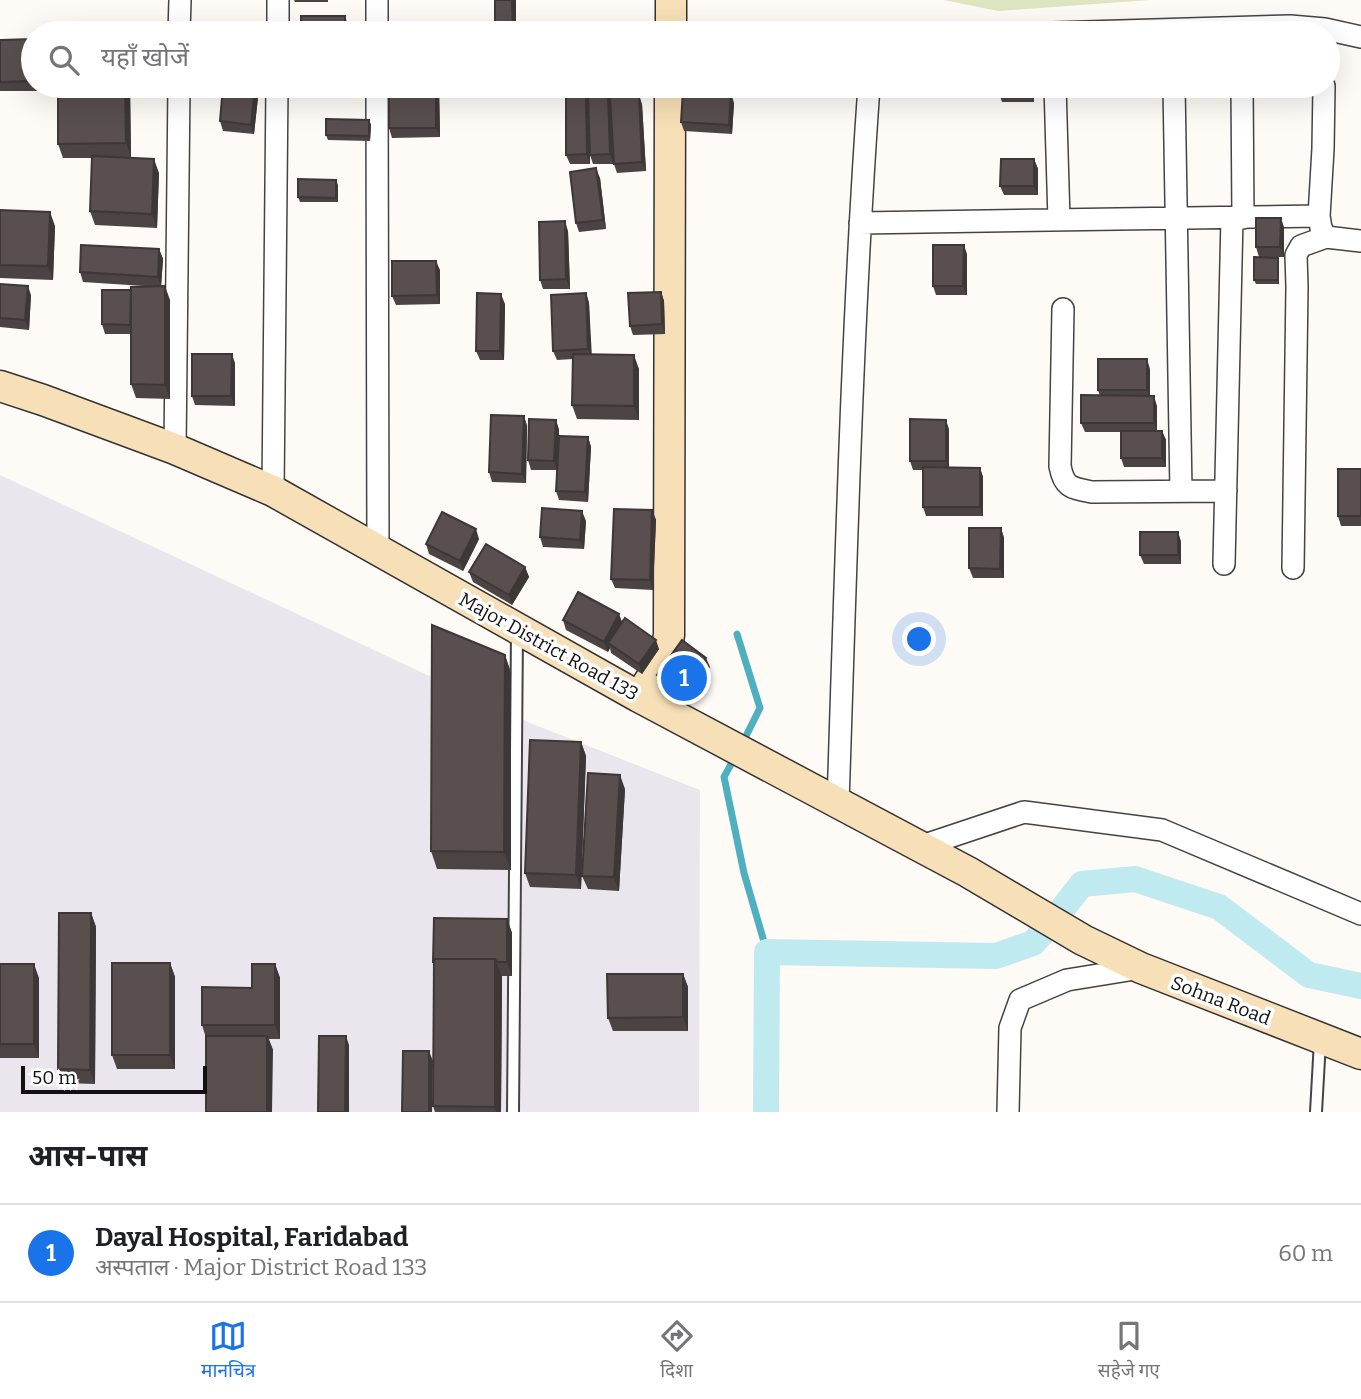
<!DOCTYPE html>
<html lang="hi">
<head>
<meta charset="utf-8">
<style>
	:root { --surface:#fff; --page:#f6f6f6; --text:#202124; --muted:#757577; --line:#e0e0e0; --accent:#1a73e8 }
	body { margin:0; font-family:Bitter,"Noto Sans Devanagari",serif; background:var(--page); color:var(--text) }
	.scale { position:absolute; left:21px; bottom:18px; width:186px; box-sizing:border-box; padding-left:7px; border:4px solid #111; border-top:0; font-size:19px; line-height:24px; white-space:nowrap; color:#111; -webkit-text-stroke:5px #fff; paint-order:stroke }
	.you { position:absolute; left:920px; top:640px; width:24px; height:24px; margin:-18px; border:5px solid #fff; border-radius:50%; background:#1a73e8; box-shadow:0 0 0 10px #1a73e833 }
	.badge { display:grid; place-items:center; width:46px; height:46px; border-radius:50%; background:var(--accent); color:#fff; font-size:23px; font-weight:700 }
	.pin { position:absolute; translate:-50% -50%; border:4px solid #fff; box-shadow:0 2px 7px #0006 }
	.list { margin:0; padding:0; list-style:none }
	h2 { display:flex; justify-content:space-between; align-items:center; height:91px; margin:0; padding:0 28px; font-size:30px }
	h2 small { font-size:23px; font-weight:400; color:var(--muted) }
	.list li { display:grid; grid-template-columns:46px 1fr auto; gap:21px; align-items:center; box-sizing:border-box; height:98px; padding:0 28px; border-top:2px solid var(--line) }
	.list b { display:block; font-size:26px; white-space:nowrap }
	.list p { margin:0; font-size:23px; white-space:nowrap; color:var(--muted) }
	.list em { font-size:23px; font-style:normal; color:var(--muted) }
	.icon { flex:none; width:38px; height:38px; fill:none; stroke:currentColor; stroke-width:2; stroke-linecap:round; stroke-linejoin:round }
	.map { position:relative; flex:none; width:1361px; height:1112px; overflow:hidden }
	.search { position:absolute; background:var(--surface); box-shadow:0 7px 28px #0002; left:21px; right:21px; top:21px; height:77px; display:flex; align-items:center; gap:18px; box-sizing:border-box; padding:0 24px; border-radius:38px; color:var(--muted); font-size:26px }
	.sheet { height:189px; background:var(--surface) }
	nav { display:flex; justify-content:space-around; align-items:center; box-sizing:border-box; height:98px; border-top:2px solid var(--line); background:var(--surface); font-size:19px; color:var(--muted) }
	nav a { display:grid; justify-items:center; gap:4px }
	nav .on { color:var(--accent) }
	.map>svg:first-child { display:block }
	.industrial { fill:#ebe6ee }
	.green { fill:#dee6c1 }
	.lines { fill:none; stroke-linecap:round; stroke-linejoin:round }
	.stream { stroke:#4dafc0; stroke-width:7 }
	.canal { stroke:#bfeaf0; stroke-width:26 }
	.lane-casing { stroke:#444; stroke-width:14 }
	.street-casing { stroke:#444; stroke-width:24 }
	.secondary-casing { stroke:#333; stroke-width:33 }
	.lane { stroke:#fff; stroke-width:10 }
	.street { stroke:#fff; stroke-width:21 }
	.secondary { stroke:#f7e0b7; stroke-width:30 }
	.wall { fill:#4c4443 }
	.shaded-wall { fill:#3e3737 }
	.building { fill:#584f4e; stroke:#3e3737; stroke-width:2 }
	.labels { text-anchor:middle; stroke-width:7; stroke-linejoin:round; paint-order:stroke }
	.street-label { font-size:19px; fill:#111; stroke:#fff }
</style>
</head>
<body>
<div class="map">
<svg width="1361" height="1112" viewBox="0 0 1361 1112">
	<rect width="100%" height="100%" fill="#fefaf5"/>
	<path class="industrial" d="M0,475l530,248 170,67 -1,322h-699z"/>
	<path class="green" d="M944,0h206l-152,11z"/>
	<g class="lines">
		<path class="stream" d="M737,634l23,74 -18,36
			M735,757l-11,20 20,96 23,79"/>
		<path class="canal" d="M766,1112l1,-160 229,4 37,-13 19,-21 30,-38 53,-5 84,28 90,68 52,11"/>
		<g class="lane-casing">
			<path id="lane" d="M513,1112l4,-481
				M1316,1112l4,-71"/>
		</g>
		<g class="street-casing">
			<path id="street" d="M377,0v33
				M179,33l1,-33
				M278,33v-33
				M1052,33l238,-7 35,3
				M1325,33v-4l36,8
				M377,86l1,465
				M1055,86l4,134
				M1174,86l7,405
				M1242,86l1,132
				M1324,86l-1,63 -4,67 2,12 5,9 35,4
				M860,223l459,-7
				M1063,309l-3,157c4,22 12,22 32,26l134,-1
				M175,449l4,-363
				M273,491l4,-405
				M1224,564l8,-346
				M1293,568l4,-281 -1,-32 5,-9 25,-9
				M838,803c8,-239 14,-478 31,-717
				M919,847l105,-35 138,18 199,84
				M1008,1112l2,-84 10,-28 47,-20 74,-12"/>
		</g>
		<g class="secondary-casing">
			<path id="secondary" d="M671,33v-33
				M0,386l43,14 132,49 98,42 366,206 329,175 115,68 58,28 220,86
				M639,697c13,-20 27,-38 30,-62l1,-549"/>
		</g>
		<use href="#lane" class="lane"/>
		<use href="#street" class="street"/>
		<use href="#secondary" class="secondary"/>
	</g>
	<path class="wall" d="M294,0h34v2h-33z
		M33,39v47h6v5h-39v-51z
		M58,86h72l1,71h-17l45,16 -2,55 -62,-3 -5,-14 2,-53h-29l-5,-14z
		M439,86l1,51 -48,1 -3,-10z
		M503,86h59l1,11 -24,1 -4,-9v8l-29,1z
		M604,86v9l7,7 31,2 4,67 -29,2 -3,-9h-21l-3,-9v9h-20l-4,-9 7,-61 -1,-4z
		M605,86h26v3h-25z
		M1034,86v16h-32l-3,-9z
		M259,88l-5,46 -31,-3 -3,-10z
		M734,103l-2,31 -48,-3 -3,-9z
		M369,120l2,5 -1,16 -42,-1 -2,-5z
		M1034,159l4,10v26h-34l-4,-9z
		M600,178l6,51 -27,3 -3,-9z
		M338,185v17h-38l-2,-5z
		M0,210l55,16 -2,54 -53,-2z
		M1284,227v30h-25l-3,-10z
		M568,231l2,58h-27l-3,-9z
		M159,249l4,10 -2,28 9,13v99l-34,-1 -5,-14v-50h-26l-3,-10 29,-34 28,-3 -76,-5 -3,-10z
		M967,254v41h-31l-3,-9z
		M1278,258l1,4v22h-23l-2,-4z
		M440,270v34l-44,1 -4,-9z
		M0,284l31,11 -2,35 -29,-3z
		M661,292l3,9 1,33 -32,1 -3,-9z
		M586,293l3,10 2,52 48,14v51l-62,-1 -5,-14 1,-46 -16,1 -4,-9z
		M505,304l-1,56h-24l-4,-9z
		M235,363v43l-40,-1 -3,-9z
		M1150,369v27l7,10v25h5l4,9v27h-42l-3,-9v-26h-36l-4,-9 19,-27 -2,-6z
		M524,416l3,10 -1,57 -34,-1 -3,-10z
		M556,420l3,10v9l29,-2 3,10 -3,55 -29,-2 -3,-9 1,-21h-26l-3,-10z
		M949,429v38l31,1 3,9v39h-57l-3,-9v-37h-10l-3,-9z
		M1361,469v57h-20l-3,-10z
		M652,510l4,10 -3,70 -38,-2 -4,-9z
		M586,521l-2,28 -41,-2 -3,-10z
		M1001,528l3,10v40h-31l-4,-10z
		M1178,532l3,10v22h-37l-4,-9z
		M479,539l-16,32 -34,-17 -3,-10z
		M525,567l4,10 -17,28 -39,-23 -4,-10z
		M563,620l59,2 37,27 -17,25 -31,-21 -1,-5 -2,4 -42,-22z
		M505,655l6,18v197l-74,-1 -6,-18z
		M710,667l-25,35 -25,-18 -3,-9z
		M581,742l5,14 -5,133 -51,-2 -5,-14z
		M625,789l-6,102 -31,-2 -6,-13z
		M91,913l5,14 -1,157 -32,-1 -5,-14z
		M507,919l5,14v43h-10l-1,136h-66l-2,-6 1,-141 -1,-3z
		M170,963l5,14v92h-58l-5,-14z
		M0,964l39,14v80h-39z
		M275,964l5,14v61h-11l4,11 -67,-12 -4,-13 50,-37z
		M683,974l5,13v44h-75l-5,-13z"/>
	<path class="shaded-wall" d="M512,0h4v33h-3z
		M345,16l3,9v8h-3z
		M125,86h5l1,71 -5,-14z
		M255,86h3l1,2 -5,46 -3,-9z
		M436,86h3l1,51 -4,-9z
		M532,86h3v11l-3,-9z
		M559,86h3l1,11 -4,-9z
		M600,86h4v13l-4,-9z
		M1031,86h3v16l-3,-9z
		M731,93l3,10 -2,31 -3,-9z
		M586,94l4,9v61l-3,-10z
		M608,95l4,9 2,60 -4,-10z
		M639,95l3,9 4,67 -4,-9z
		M369,120l2,5 -1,16 -1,-5z
		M154,159l5,14 -2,55 -5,-14z
		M1034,159l4,10v26l-4,-9z
		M596,168l4,10 6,51 -3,-9z
		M336,180l2,5v17l-2,-4z
		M50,212l5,14 -2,54 -5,-14z
		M1281,218l3,9v30l-4,-10z
		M565,221l3,10 2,58 -4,-10z
		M964,245l3,9v41l-4,-9z
		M159,249l4,10 -2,28 -3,-10z
		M1278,258l1,4v22l-1,-4z
		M436,261l4,9v34l-3,-9z
		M28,286l3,9 -2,35 -4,-10z
		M165,286l5,14v99l-5,-14z
		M661,292l3,9 1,33 -3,-10z
		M586,293l3,10 3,55 -4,-9z
		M501,294l4,10 -1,56 -4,-9z
		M232,354l3,9v43l-4,-10z
		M634,355l5,14v51l-5,-14z
		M1147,359l3,10v30l-3,-9z
		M1154,396l3,10v26l-3,-9z
		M524,416l3,10 -1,57 -4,-9z
		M556,420l3,10 -1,40 -4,-9z
		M946,420l3,9v42l-3,-10z
		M1162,431l4,9v27l-4,-9z
		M588,437l3,10 -3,55 -3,-10z
		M980,468l3,9v39l-3,-9z
		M652,510l4,10 -3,70 -3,-10z
		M582,511l4,10 -2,28 -4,-9z
		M1001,528l3,10v40l-4,-9z
		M476,529l3,10 -16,32 -3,-10z
		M1178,532l3,10v22l-3,-9z
		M525,567l4,10 -17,28 -3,-10z
		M619,614l4,10 -15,19 2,5 -2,4 -4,-10z
		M656,640l3,9 -17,25 -3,-10z
		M505,655l6,18v197l-7,-18z
		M706,658l4,9 -25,35 -4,-10z
		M581,742l5,14 -5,133 -5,-14z
		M620,775l5,14 -6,102 -5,-14z
		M91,913l5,14 -1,157 -5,-14z
		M507,919l5,14v43l-5,-14z
		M495,959l7,18 -1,135h-5l-1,-5z
		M170,963l5,14v92l-5,-14z
		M34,964l5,14v80l-5,-14z
		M275,964l5,14v61l-5,-14z
		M683,974l5,13v44l-5,-14z
		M267,1036l6,14 -1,62h-5z
		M346,1036l3,9v67h-4z
		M429,1051l4,10 -1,51h-3z"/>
	<path class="building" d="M495,0h17l1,33h-18z
		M301,16h44v17h-44z
		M33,39v42l-33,1v-42z
		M58,86h67l1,57 -68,1z
		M223,86h32l-4,39 -31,-4z
		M389,86h47v42h-47z
		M503,86h29v2l-29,1z
		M535,86h24v2l-24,1z
		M572,86h28v4h-28z
		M999,86h32v7h-32z
		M683,90l48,3 -2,32 -48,-3z
		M566,94h20l1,60 -21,1z
		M608,95l2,59 -20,1 -2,-59z
		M639,95l3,67 -28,2 -4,-67z
		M326,119l43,1v16l-43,-1z
		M92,156l62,3 -2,55 -62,-3z
		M1001,159h33v27h-34z
		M596,168l7,52 -27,3 -6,-51z
		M298,179l38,1v18l-38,-1z
		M0,210l50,2 -2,54 -48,-1z
		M1256,218h25l-1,29h-24z
		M565,221l1,58 -26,1 -1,-58z
		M81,245l78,4 -1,28 -78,-5z
		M933,245h31l-1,41h-30z
		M1254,257l24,1v22h-24z
		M392,261h44l1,34 -45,1z
		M0,284l28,2 -3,34 -25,-2z
		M165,286v99l-34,-1v-97z
		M102,290h29l-1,35 -28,-1z
		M661,292l1,32 -32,2 -2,-33z
		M477,293l24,1 -1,57h-24z
		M586,293l2,56 -35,2 -2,-56z
		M192,354h40l-1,42h-39z
		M573,354l61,1v51l-62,-1z
		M1098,359h49v31h-49z
		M1081,395l73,1v27h-73z
		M491,415l33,1 -2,58 -33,-2z
		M529,419l27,1 -2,41 -26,-1z
		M910,419l36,1v41h-36z
		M1121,431h41v27h-41z
		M559,436l29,1 -3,55 -29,-1z
		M923,467l57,1v39h-57z
		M1338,469h23v47h-23z
		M542,508l40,3 -2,29 -40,-3z
		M614,509l38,1 -2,70 -39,-1z
		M442,512l34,17 -16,32 -34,-17z
		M969,528h32l-1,41 -31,-1z
		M1140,532h38v23h-38z
		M486,544l39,23 -16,28 -40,-23z
		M578,592l41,22 -15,28 -41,-22z
		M625,618l31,22 -17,24 -31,-21z
		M432,625l73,30 -1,197 -73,-1z
		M682,640l24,18 -25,34 -24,-17z
		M530,740l51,2 -5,133 -51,-2z
		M588,773l32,2 -6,102 -32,-1z
		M59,913h32l-1,157 -32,-1z
		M434,918l73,1v43h-10l-2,-3h-61v3h-1z
		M434,959h61v148l-62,-1z
		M112,963h58v92h-58z
		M0,964h34v80h-34z
		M252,964h23v61h-73v-38l50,1z
		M607,974h76v43l-75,1z
		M206,1036h61v76h-61z
		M319,1036h27l-1,76h-27z
		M403,1051h26v61h-27z"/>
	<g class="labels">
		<g class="street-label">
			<text transform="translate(549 646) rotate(29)" y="7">Major District Road 133</text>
			<text transform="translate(1221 1000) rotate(21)" y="7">Sohna Road</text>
		</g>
	</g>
</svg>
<div class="scale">50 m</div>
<div class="you"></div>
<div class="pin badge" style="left:684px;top:678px">1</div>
<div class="search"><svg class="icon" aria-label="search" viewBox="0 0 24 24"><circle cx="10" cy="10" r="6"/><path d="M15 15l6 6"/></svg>यहाँ खोजें</div>
</div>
<section class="sheet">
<h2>आस-पास<small></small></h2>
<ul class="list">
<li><span class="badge">1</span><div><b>Dayal Hospital, Faridabad</b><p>अस्पताल · Major District Road 133</p></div><em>60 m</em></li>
</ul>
</section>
<nav>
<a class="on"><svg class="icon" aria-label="map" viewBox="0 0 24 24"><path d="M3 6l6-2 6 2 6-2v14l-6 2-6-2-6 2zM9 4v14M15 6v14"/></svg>मानचित्र</a>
<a><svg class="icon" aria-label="directions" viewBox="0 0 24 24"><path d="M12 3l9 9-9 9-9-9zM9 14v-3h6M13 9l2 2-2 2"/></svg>दिशा</a>
<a><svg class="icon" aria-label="saved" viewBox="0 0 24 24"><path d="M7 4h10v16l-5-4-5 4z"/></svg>सहेजे गए</a>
</nav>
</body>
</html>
